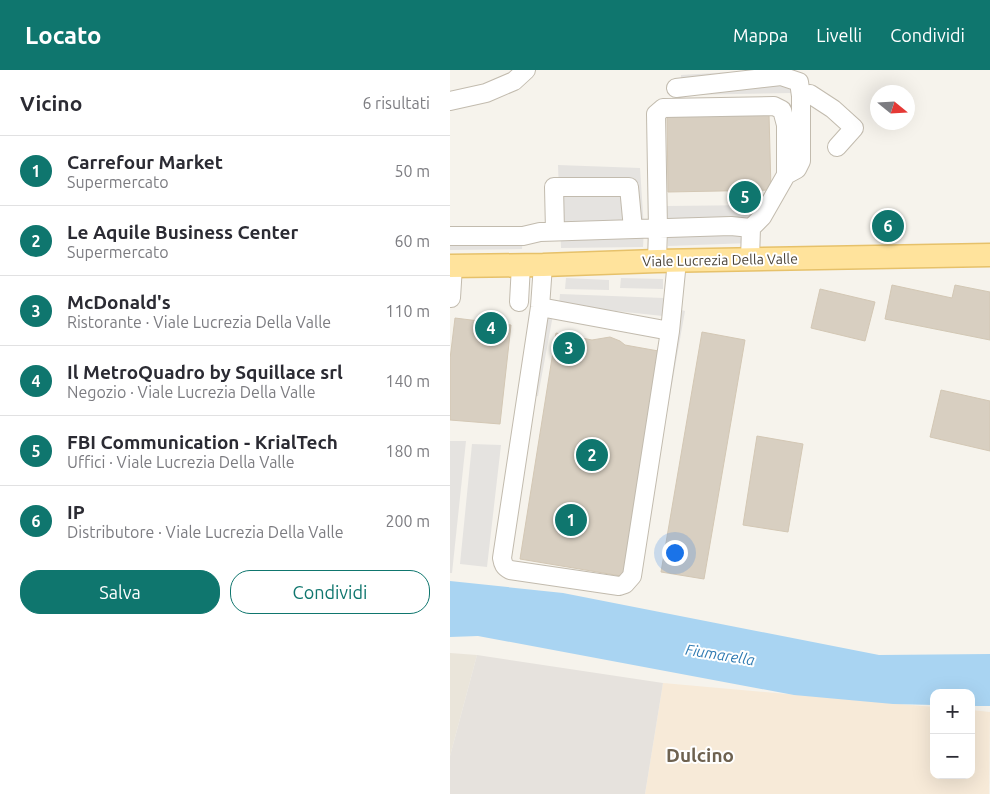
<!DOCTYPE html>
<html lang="it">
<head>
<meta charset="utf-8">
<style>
	:root { --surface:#fff; --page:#f2f2f3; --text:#2b2b33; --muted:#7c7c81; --line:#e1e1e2; --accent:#0f766e }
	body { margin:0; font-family:Ubuntu,sans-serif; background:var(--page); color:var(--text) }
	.controls { position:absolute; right:15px; bottom:15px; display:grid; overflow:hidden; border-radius:10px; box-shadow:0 5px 20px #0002 }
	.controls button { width:45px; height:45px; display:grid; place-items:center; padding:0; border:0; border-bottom:1px solid var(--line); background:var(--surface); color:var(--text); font:25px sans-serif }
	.compass { position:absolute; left:420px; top:15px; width:45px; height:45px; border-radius:50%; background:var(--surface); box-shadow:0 5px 20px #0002; rotate:108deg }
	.you { position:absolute; left:224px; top:482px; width:18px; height:18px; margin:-12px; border:4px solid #fff; border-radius:50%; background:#1a73e8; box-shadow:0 0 0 8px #1a73e833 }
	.badge { display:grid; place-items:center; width:32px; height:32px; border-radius:50%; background:var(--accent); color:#fff; font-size:16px; font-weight:700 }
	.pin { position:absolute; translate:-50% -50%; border:2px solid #fff; box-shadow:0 1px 5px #0006 }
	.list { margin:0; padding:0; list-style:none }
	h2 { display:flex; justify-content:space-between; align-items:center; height:65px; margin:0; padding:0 20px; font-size:21px }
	h2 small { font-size:16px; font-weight:400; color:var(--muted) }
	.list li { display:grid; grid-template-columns:32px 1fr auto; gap:15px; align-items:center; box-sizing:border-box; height:70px; padding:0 20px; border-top:1px solid var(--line) }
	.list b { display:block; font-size:19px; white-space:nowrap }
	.list p { margin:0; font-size:16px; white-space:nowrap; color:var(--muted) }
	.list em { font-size:16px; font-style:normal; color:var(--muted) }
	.actions { display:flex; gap:10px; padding:15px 20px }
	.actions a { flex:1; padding:11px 0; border:1px solid var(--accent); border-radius:20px; text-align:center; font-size:18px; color:var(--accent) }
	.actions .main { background:var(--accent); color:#fff }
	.map { position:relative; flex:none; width:540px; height:724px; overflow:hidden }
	header { display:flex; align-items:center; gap:30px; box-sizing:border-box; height:70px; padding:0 25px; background:var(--accent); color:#fff }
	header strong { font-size:24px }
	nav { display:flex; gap:28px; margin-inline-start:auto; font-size:18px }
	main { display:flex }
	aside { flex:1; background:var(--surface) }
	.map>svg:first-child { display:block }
	.residential { fill:#eae5da }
	.commercial { fill:#f7ead8 }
	.industrial { fill:#e6e2dd }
	.parking { fill:#e5e3e0 }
	.water { fill:#a9d4f2 }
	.building { fill:#d8cfc1; stroke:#d3c7b4 }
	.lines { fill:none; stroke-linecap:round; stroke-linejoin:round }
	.minor-casing { stroke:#c2bbae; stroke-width:20 }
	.major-casing { stroke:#e6c16a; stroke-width:25 }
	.minor { stroke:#fff; stroke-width:18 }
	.major { stroke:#ffe39c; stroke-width:22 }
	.labels { text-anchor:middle; stroke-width:4; stroke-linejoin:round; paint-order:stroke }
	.street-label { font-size:14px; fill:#4b4439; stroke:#fff }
	.water-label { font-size:15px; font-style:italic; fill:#2e7ab2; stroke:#fff }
	.district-label { font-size:19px; font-weight:bold; fill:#6e6250; stroke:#fff }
</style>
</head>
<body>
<header>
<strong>Locato</strong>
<nav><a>Mappa</a><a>Livelli</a><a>Condividi</a></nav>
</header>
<main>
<aside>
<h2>Vicino<small>6 risultati</small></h2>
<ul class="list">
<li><span class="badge">1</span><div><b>Carrefour Market</b><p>Supermercato</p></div><em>50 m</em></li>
<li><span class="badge">2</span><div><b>Le Aquile Business Center</b><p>Supermercato</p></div><em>60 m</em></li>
<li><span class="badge">3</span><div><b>McDonald's</b><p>Ristorante · Viale Lucrezia Della Valle</p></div><em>110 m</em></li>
<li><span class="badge">4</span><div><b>Il MetroQuadro by Squillace srl</b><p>Negozio · Viale Lucrezia Della Valle</p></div><em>140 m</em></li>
<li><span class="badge">5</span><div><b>FBI Communication - KrialTech</b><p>Uffici · Viale Lucrezia Della Valle</p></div><em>180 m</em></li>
<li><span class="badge">6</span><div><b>IP</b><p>Distributore · Viale Lucrezia Della Valle</p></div><em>200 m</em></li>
</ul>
<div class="actions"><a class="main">Salva</a><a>Condividi</a></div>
</aside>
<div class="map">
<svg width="540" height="724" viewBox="0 0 540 724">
	<rect width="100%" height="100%" fill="#f6f3ec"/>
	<path class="residential" d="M0,583l27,2 -27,101z"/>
	<path class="commercial" d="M213,613l271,24v68h37v-65l19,2 -1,82h-344z"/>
	<path class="industrial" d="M27,585l186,28 -18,111h-195v-38z"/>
	<path class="parking" d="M316,0h29l-3,23 -111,2v-20z
		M108,95l82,3 4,61 -1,18 -82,1z
		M309,135l-9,38 -82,3 -1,-40z
		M0,160l73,6 -1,13 -72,1z
		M116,208l43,2v10l-44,-1z
		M171,208l42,1v10l-43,-1z
		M110,224l104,4 -1,18 -104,-11z
		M228,239l7,2 -19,107 -6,1z
		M96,244l7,1 -15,81 -6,1z
		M0,371h16l-14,132h-2z
		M22,374l29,1 -14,122 -27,-3z"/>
	<path class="water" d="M0,511l113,12 316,62 111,-1v52h-19v-13h-37v12l-41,-1 -99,-9 -316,-59 -28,1z"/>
	<path class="building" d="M319,44l2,76 -103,2 -1,-75z
		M442,215l60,13 3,-13 35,7v48l-105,-21z
		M370,219l55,13 -10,39 -54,-13z
		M5,248l56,7 -11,99 -50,-4v-61z
		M252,262l43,8 -41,239 -43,-7z
		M106,263l36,7 18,-3 10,4 5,4 39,7 -37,225 -107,-18z
		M491,320l49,11v50l-60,-14z
		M307,366l46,8 -15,88 -45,-7z"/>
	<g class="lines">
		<g class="minor-casing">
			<path id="minor" d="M226,18l105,-12 18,6 2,14v65l-4,8 -11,6
				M351,26l9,-2 23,15 21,19 -17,19
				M0,31l36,-8 28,-12 12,-11
				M105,161l-1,-44h75l4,42
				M0,166h73l17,-4 191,-6 20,2
				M207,191l1,-32 -2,-115 7,-6 111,-2 8,4 4,15v50l-24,42 -11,11 -1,31
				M93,195l-3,42 -38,251c1,6 2,9 8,12l109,16 6,-2 7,-8 38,-245 7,-70
				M1,228l2,-32
				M69,232l2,-37
				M90,237l130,24"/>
		</g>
		<g class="major-casing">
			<path id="major" d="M0,196l93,-1 114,-4 333,-6"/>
		</g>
		<use href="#minor" class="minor"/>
		<use href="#major" class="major"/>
	</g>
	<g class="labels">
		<g class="street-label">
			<text transform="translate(270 190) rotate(-1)" y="5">Viale Lucrezia Della Valle</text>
		</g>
		<g class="water-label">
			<text transform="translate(270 585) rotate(9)" y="5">Fiumarella</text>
		</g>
		<g class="district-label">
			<text x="250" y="692">Dulcino</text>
		</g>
	</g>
</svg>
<div class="controls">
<button>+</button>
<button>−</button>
</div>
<svg class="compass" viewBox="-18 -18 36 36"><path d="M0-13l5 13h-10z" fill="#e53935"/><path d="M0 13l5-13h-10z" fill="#7c7c81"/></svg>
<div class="you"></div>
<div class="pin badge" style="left:121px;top:450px">1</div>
<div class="pin badge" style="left:142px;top:385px">2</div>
<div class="pin badge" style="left:119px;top:278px">3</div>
<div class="pin badge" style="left:41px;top:258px">4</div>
<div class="pin badge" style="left:295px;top:127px">5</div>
<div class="pin badge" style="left:438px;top:156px">6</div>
</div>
</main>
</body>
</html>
